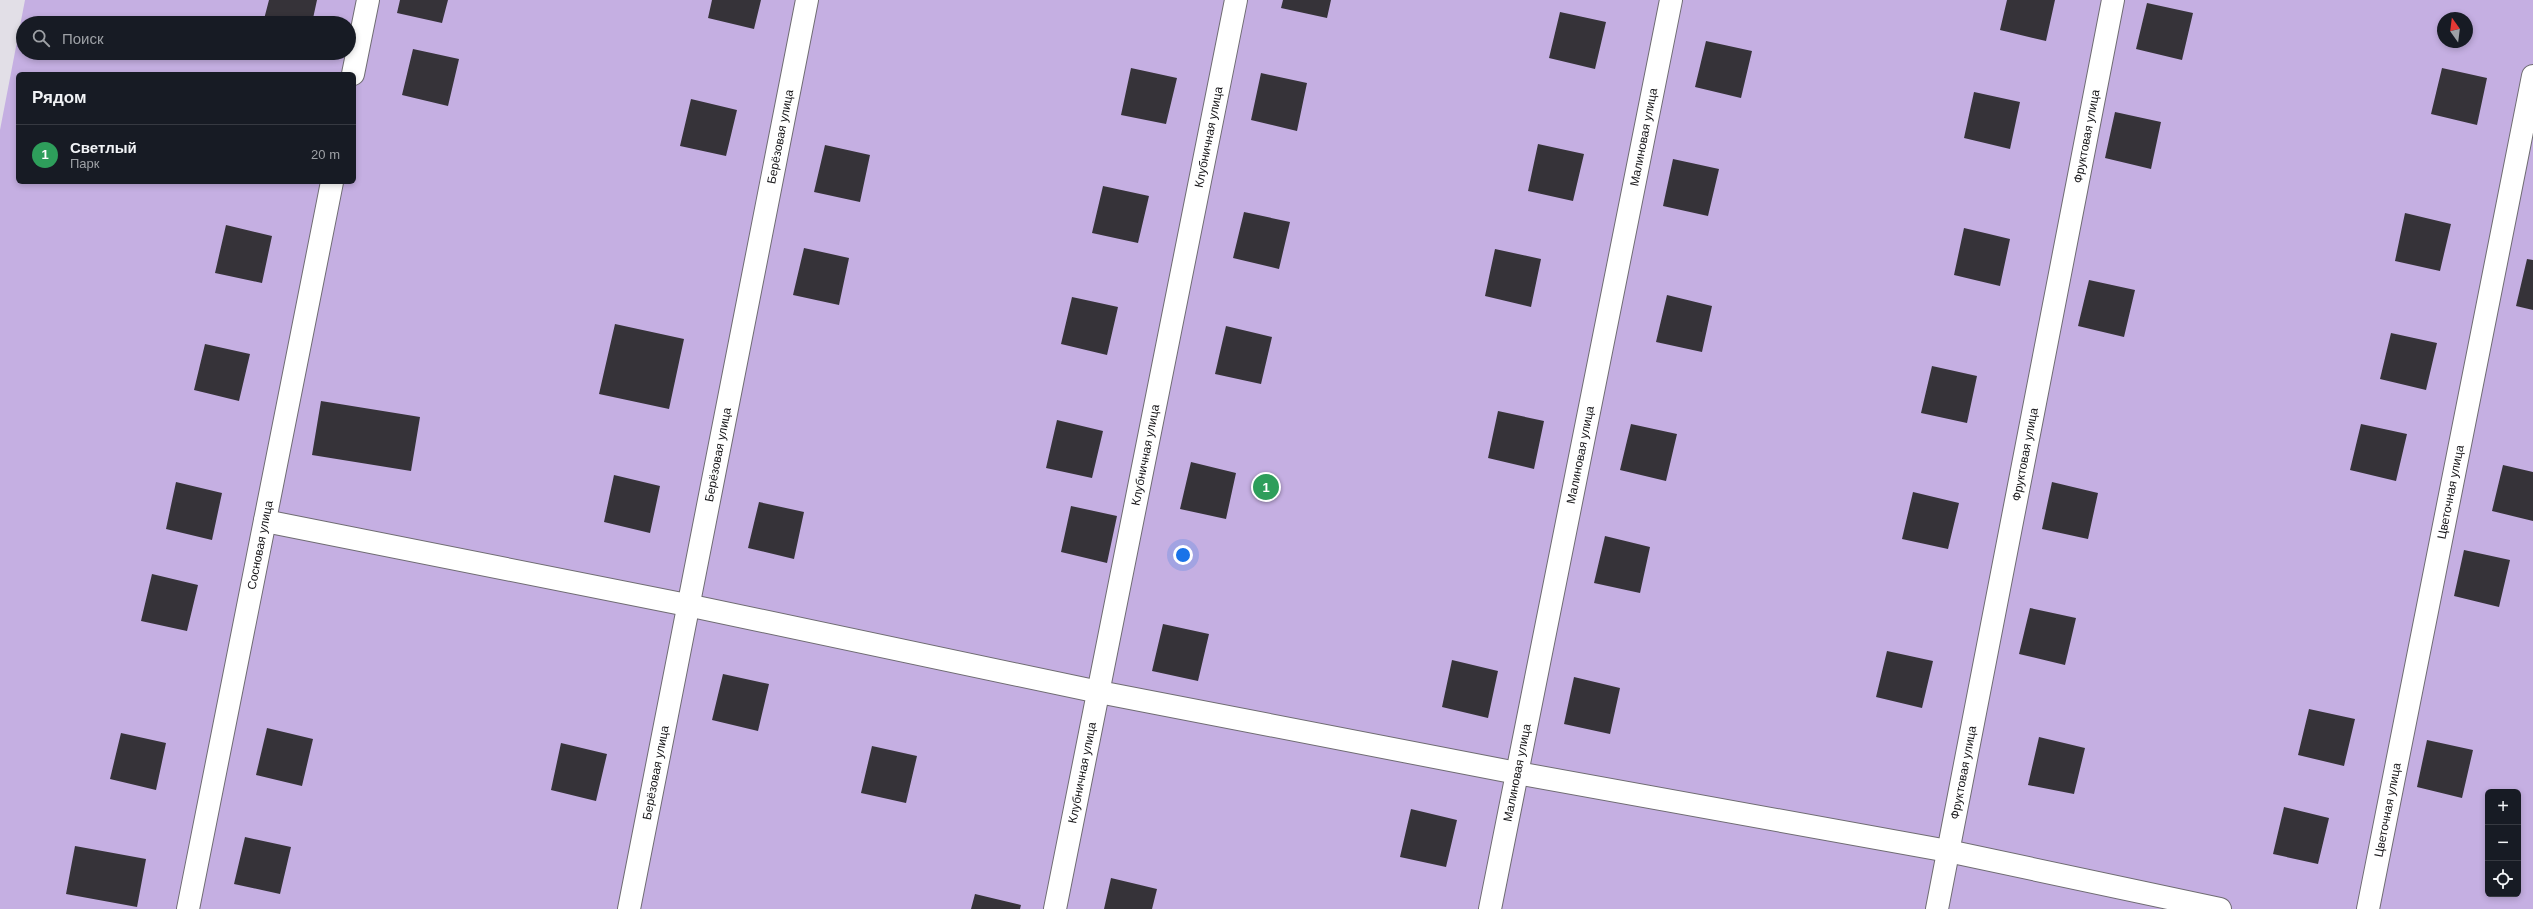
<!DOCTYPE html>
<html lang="ru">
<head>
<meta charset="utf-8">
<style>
	:root { --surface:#171b24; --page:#242831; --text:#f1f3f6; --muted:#9ea1a6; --line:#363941; --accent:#0b8043 }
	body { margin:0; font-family:Arial,sans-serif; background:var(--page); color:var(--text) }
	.controls { position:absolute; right:12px; bottom:12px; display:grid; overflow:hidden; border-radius:6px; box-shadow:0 2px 6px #0003 }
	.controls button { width:36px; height:36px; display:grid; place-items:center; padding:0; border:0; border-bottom:1px solid var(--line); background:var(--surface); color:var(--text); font:20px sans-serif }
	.compass { position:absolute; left:2437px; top:12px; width:36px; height:36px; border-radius:50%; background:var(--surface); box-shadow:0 2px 6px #0003; rotate:346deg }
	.you { position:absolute; left:1183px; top:555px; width:14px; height:14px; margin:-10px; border:3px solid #fff; border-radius:50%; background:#1a73e8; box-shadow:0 0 0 6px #1a73e833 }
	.badge { display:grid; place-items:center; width:26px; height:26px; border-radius:50%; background:var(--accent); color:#fff; font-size:13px; font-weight:700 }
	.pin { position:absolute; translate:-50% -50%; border:2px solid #fff; box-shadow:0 1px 4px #0006 }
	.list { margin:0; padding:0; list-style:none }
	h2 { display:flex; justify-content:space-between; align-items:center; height:52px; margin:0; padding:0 16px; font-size:17px }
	h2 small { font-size:13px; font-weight:400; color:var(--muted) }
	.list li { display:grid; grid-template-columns:26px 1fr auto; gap:12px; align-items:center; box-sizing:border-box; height:60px; padding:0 16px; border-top:1px solid var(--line) }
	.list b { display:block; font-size:15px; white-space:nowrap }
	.list p { margin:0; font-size:13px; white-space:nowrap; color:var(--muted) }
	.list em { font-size:13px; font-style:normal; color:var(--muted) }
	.icon { flex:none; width:22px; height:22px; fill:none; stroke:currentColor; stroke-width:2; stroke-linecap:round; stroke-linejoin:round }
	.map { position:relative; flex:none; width:2533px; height:909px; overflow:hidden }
	.search { position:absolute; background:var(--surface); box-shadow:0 2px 6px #0003; left:16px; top:16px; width:340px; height:44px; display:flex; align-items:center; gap:10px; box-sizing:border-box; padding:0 14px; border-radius:22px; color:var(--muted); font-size:15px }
	.panel { position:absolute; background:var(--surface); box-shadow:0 2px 6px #0003; left:16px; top:72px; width:340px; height:112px; border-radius:6px }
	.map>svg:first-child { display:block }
	.green { fill:#c5afe2; fill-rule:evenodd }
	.building { fill:#363339 }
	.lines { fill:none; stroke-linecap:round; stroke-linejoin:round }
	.minor-casing { stroke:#6f6c72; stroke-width:24 }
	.minor { stroke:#fff; stroke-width:22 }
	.labels { text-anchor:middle; stroke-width:4; stroke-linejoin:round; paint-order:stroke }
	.street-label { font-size:12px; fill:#171619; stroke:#e2dfe7 }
</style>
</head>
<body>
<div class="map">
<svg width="2533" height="909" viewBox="0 0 2533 909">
	<rect width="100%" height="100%" fill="#e2dfe7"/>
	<path class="green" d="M25,0h2508v909h-2533v-779zM2443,18h24v24h-24zM23,23h326v30h-326zM18,74h336v108h-336zM2488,792h30v102h-30z"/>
	<path class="building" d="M269,0h48l-5,23h-49z
		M400,0h48l-6,23 -45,-10z
		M712,0h49l-7,29 -46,-11z
		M1283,0h48l-4,18 -46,-10z
		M2007,0h48l-9,41 -46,-11z
		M2147,3l46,10 -11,47 -46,-11z
		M1560,12l46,10 -11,47 -46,-11z
		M1706,41l46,10 -11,47 -46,-11z
		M413,49l46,10 -11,47 -46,-11z
		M1131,68l46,10 -11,46 -45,-9z
		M2442,68l45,10 -10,47 -46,-11z
		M1261,73l46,10 -10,48 -46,-11z
		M1974,92l46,10 -10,47 -46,-11z
		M691,99l46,11 -11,46 -46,-10z
		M2115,112l46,10 -10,47 -46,-11z
		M1538,144l46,10 -11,47 -45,-10z
		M825,145l45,10 -10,47 -46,-10z
		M1673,159l46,10 -11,47 -45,-10z
		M1103,186l46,10 -11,47 -46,-10z
		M1244,212l46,10 -11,47 -46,-11z
		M2405,213l46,11 -11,47 -45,-10z
		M226,225l46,11 -10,47 -47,-10z
		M1964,228l46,11 -10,47 -46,-11z
		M804,248l45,10 -10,47 -46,-10z
		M1495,249l46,10 -10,48 -46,-11z
		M2527,259l6,1v50l-17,-4z
		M2089,280l46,10 -11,47 -46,-11z
		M1667,295l45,11 -10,46 -46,-10z
		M1072,297l46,10 -11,48 -46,-11z
		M615,324l69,15 -15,70 -70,-15z
		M1226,326l46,11 -11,47 -46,-10z
		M2391,333l46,10 -11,47 -46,-11z
		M205,344l45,10 -11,47 -45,-11z
		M1932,366l45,10 -10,47 -46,-10z
		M321,401l99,16 -9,54 -99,-16z
		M1498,411l46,10 -10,48 -46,-11z
		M1057,420l46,11 -11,47 -46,-10z
		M1631,424l46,10 -11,47 -46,-11z
		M2361,424l46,10 -11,47 -46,-11z
		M1191,462l45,11 -10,46 -46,-10z
		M2503,465l30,7v49l-41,-10z
		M614,475l46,11 -10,47 -46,-11z
		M176,482l46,11 -10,47 -46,-11z
		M2052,482l46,11 -10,46 -46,-10z
		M1913,492l46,11 -11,46 -46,-10z
		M759,502l45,10 -10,47 -46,-11z
		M1071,506l46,10 -10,47 -46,-11z
		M1605,536l45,11 -10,46 -46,-10z
		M2464,550l46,10 -11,47 -45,-11z
		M152,574l46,11 -11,46 -46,-10z
		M2030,608l46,10 -11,47 -46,-11z
		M1163,624l46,10 -11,47 -46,-10z
		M1887,651l46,10 -11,47 -46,-11z
		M1452,660l46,11 -10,47 -46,-11z
		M723,674l46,10 -11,47 -46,-11z
		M1574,677l46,11 -10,46 -46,-10z
		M2309,709l46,10 -11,47 -46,-11z
		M267,728l46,11 -11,47 -46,-11z
		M121,733l45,10 -10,47 -46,-11z
		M2039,737l46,11 -11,46 -46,-9z
		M2427,740l46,10 -11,48 -45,-11z
		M561,743l46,11 -11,47 -45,-11z
		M872,746l45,10 -11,47 -45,-10z
		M2284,807l45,11 -11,46 -45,-10z
		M1411,809l46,11 -11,47 -46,-10z
		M245,837l46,10 -11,47 -46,-10z
		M75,846l71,13 -9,48 -71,-13z
		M1111,878l46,11 -5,20h-48z
		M975,894l46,11 -1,4h-49z"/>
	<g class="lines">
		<g class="minor-casing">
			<g id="minor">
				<path d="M353,74l15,-74"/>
				<path d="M265,521l422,84 412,87 418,81 431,78 272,58"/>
				<path id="s1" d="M188,909l144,-727"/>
				<path id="s2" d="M629,909l178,-909"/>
				<path id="s3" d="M1055,909l181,-909"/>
				<path id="s4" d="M1490,909l181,-909"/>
				<path id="s5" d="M1937,909l176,-909"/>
				<path id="s6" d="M2368,909l165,-833"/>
			</g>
		</g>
		<use href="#minor" class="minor"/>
	</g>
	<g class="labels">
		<g class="street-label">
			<text dy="4" stroke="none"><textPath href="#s2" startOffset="787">Берёзовая улица</textPath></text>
			<text dy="4" stroke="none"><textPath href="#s5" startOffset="787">Фруктовая улица</textPath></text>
			<text dy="4" stroke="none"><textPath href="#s3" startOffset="787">Клубничная улица</textPath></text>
			<text dy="4" stroke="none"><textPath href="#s4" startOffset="787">Малиновая улица</textPath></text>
			<text dy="4" stroke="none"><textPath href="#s2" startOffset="463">Берёзовая улица</textPath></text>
			<text dy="4" stroke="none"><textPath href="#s4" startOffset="463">Малиновая улица</textPath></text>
			<text dy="4" stroke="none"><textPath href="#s3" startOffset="463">Клубничная улица</textPath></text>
			<text dy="4" stroke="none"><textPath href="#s5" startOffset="463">Фруктовая улица</textPath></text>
			<text dy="4" stroke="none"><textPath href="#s6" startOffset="425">Цветочная улица</textPath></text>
			<text dy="4" stroke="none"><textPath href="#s1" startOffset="371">Сосновая улица</textPath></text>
			<text dy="4" stroke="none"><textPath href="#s2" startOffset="139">Берёзовая улица</textPath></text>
			<text dy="4" stroke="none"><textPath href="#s3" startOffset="139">Клубничная улица</textPath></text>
			<text dy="4" stroke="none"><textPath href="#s4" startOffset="139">Малиновая улица</textPath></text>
			<text dy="4" stroke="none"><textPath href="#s5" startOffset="139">Фруктовая улица</textPath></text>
			<text dy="4" stroke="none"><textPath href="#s6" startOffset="101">Цветочная улица</textPath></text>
		</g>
	</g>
</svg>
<div class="controls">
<button>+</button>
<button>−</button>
<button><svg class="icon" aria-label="locate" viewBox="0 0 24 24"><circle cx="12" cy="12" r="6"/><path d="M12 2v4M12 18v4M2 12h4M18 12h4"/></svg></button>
</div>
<svg class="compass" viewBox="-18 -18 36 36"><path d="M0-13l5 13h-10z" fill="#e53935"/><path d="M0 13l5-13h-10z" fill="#9ea1a6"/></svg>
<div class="you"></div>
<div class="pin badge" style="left:1266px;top:487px;background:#2e9e5b">1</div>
<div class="search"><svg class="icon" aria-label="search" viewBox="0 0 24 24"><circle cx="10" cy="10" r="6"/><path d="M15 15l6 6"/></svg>Поиск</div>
<section class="panel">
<h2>Рядом<small></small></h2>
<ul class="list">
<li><span class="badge" style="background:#2e9e5b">1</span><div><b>Светлый</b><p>Парк</p></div><em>20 m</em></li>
</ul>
</section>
</div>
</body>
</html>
